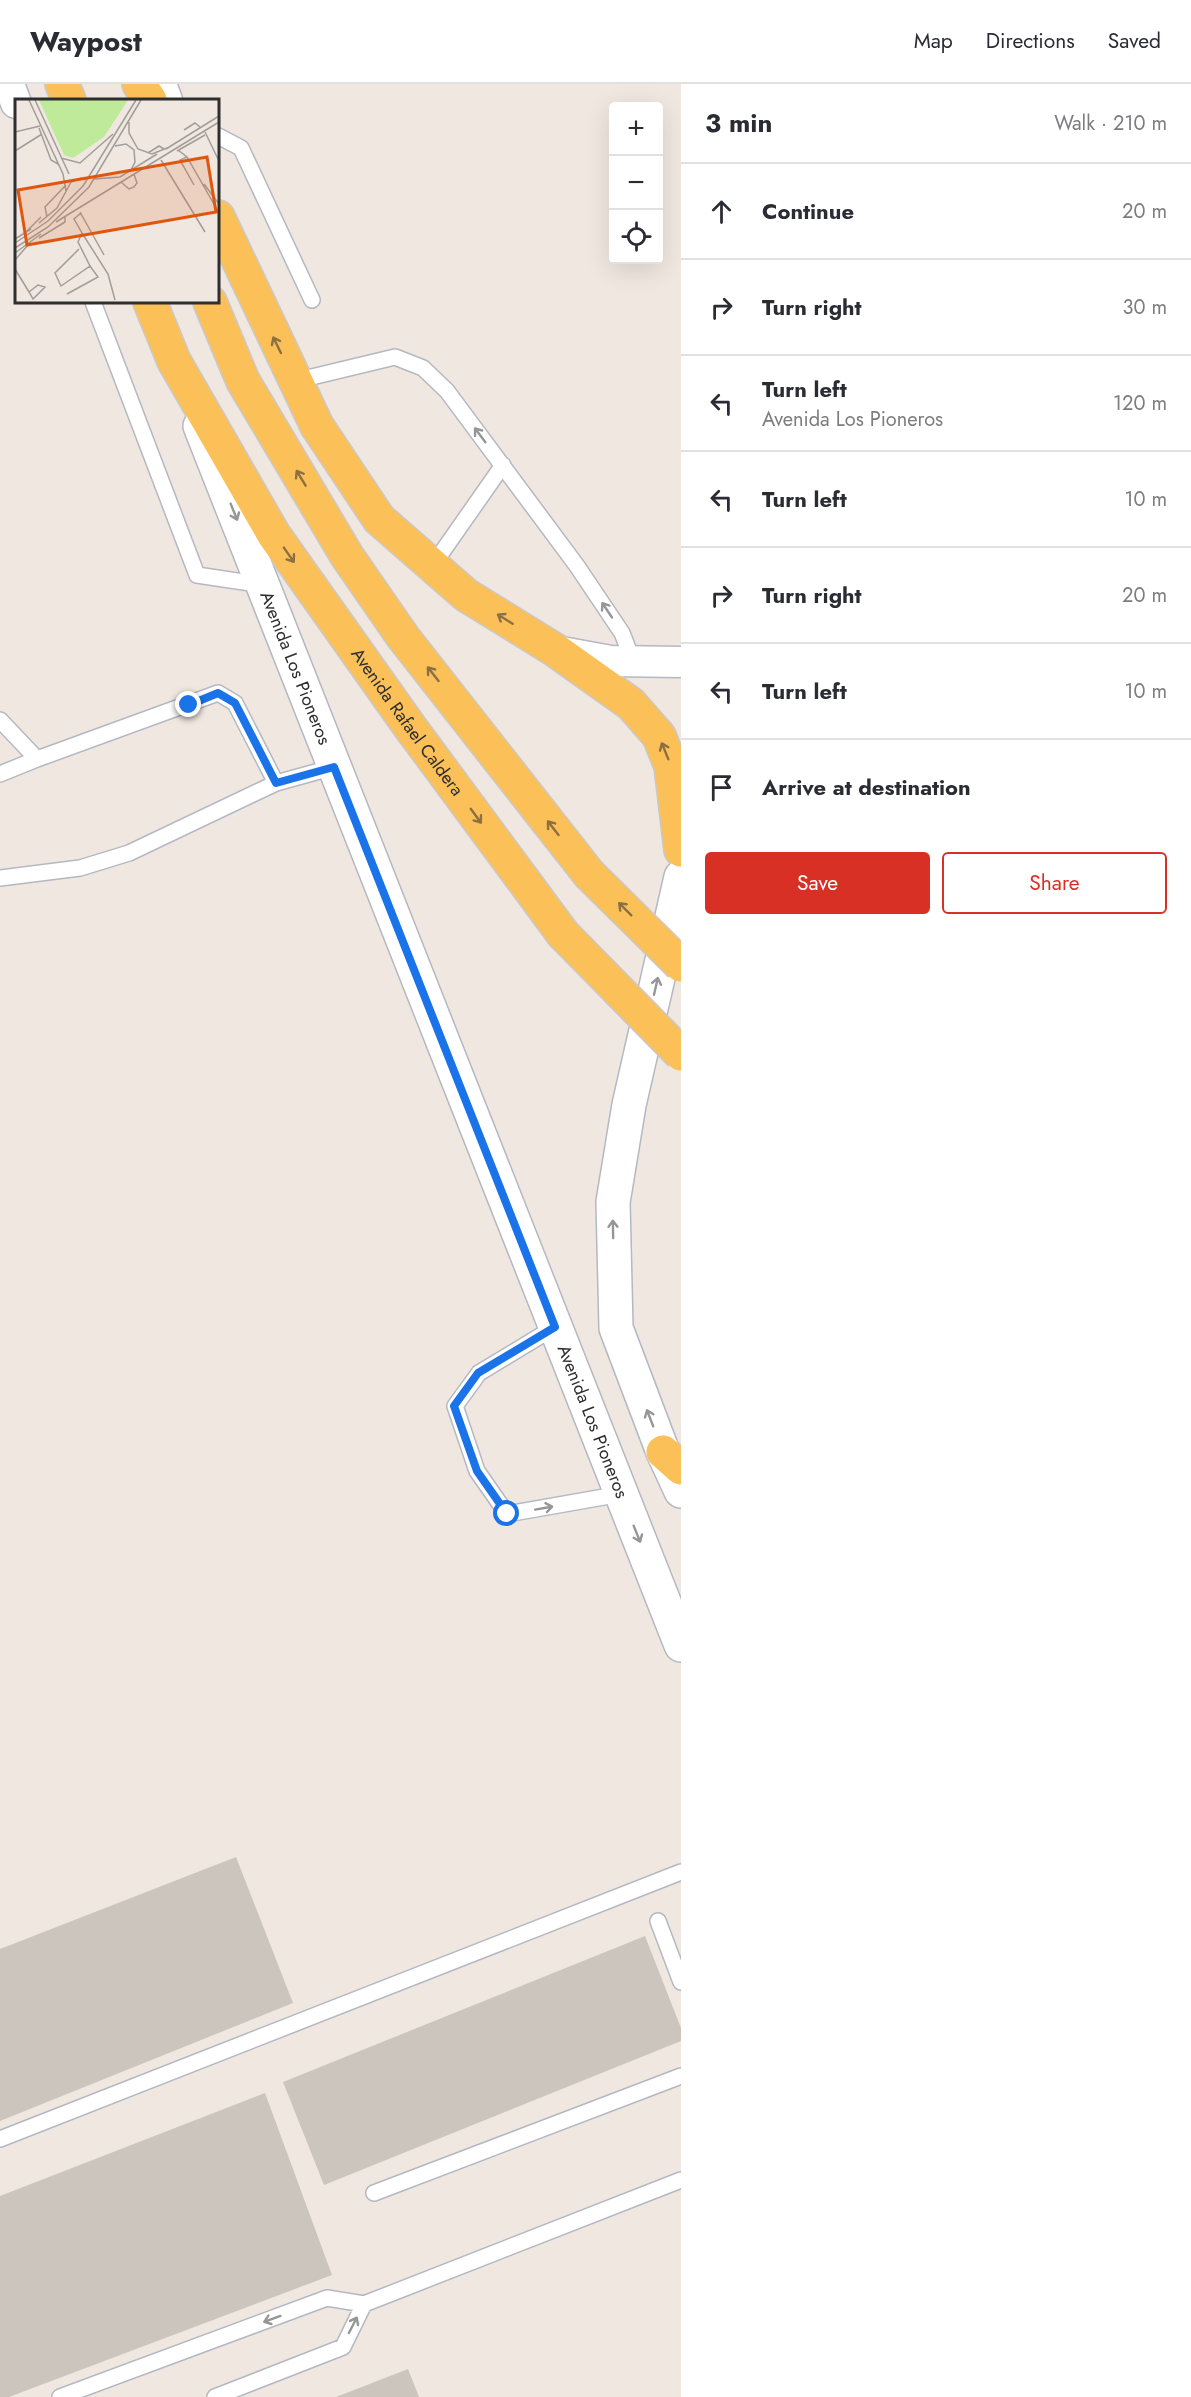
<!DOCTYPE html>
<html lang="en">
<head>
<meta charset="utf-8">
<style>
	:root { --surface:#fff; --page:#f2f2f3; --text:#2b2b33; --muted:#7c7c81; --line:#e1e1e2; --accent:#d93025 }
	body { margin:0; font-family:Jost,sans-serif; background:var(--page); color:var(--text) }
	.controls { position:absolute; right:18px; top:18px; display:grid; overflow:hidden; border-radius:6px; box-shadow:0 6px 24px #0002 }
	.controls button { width:54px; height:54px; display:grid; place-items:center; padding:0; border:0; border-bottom:2px solid var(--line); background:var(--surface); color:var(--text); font:30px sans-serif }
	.stop { position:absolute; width:18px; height:18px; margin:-14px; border:4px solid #1a73e8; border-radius:50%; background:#fff }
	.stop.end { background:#1a73e8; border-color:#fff; box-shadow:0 2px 6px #0008 }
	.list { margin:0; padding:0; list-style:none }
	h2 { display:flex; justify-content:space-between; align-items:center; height:78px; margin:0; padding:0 24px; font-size:26px }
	h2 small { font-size:20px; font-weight:400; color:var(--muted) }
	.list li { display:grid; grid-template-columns:39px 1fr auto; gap:18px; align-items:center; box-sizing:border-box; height:96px; padding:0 24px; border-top:2px solid var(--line) }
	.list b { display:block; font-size:22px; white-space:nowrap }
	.list p { margin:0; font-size:20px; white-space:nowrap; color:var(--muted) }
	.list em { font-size:20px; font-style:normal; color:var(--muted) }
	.actions { display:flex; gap:12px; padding:18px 24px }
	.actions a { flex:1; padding:14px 0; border:2px solid var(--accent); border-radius:6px; text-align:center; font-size:21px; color:var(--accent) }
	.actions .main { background:var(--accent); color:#fff }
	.icon { flex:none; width:33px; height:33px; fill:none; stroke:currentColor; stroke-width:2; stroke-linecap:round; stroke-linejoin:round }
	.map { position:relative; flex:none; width:681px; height:2313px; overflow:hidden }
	header { display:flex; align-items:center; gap:36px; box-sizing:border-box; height:84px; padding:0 30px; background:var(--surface); border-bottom:2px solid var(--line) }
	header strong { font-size:28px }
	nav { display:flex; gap:33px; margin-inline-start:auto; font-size:21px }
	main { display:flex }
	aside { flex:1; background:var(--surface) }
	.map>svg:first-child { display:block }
	.building { fill:#cbc5be }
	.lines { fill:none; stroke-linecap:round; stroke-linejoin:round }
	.service-casing { stroke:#b4b8c2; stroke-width:18 }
	.minor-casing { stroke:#b4b8c2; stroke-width:33 }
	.tertiary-casing { stroke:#b4b8c2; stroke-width:36 }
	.primary-casing { stroke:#c9c9c9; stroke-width:36 }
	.service { stroke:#fff; stroke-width:15 }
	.minor { stroke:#fff; stroke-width:30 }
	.tertiary { stroke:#fff; stroke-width:33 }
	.primary { stroke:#fcc059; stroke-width:33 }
	.primary-bridge-casing { stroke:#c9c9c9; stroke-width:36; stroke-linecap:butt }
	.primary-bridge { stroke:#fcc059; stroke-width:33 }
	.oneway { stroke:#8b7041 }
	.oneway2 { stroke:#969696 }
	.route { stroke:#1a73e8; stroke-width:8 }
	.labels { text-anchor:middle; stroke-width:6; stroke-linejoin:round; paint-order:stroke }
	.street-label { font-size:18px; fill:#2e2e2e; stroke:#fff }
	.inset-road { fill:none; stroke:#a29d99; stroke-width:1.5 }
	.view { fill:#df570e; fill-opacity:0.15; stroke:#df570e; stroke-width:3 }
	.inset-edge { fill:none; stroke:#2e2e2e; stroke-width:3 }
</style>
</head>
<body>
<header>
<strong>Waypost</strong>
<nav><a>Map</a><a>Directions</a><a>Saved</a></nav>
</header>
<main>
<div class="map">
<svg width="681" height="2313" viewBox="0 0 681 2313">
	<rect width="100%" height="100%" fill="#f0e7e0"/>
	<path class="building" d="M236,1773l57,146 -293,118v-172z
		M645,1852l36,92v13l-357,144 -41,-103z
		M265,2009l67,182 -323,122h-9v-201z
		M408,2285l11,28h-83z"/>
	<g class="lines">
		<g class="service-casing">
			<path id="service" d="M218,52l23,12 71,152
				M93,218l104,273 66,10
				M295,297l100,-24 28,11 24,23 130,175 45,67 11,28
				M433,481l70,-100
				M0,636l37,39 181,-66 17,10 41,80
				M0,690l37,-15
				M0,794l80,-10 49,-15 147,-70 58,-16
				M555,1243l-76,46 -24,33 22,65 30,43 114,-20
				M658,1837l23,61
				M0,2055l681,-267
				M374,2109l307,-117
				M60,2313l267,-99 37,6 317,-124
				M215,2313l128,-50 21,-43"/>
		</g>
		<g class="minor-casing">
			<path id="minor" d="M9,0l7,19
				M161,0l6,16
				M556,567l55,10 70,1"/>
		</g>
		<g class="tertiary-casing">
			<g id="tertiary">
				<path id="s1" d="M200,342l481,1219"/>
				<path d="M681,793l-52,228 -16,97 3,126 47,124 18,39"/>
			</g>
		</g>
		<g class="primary-casing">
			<g id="primary">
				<path d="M62,0l7,16"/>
				<path d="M139,0l11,16"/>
				<path d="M218,133l99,209 62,93 87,76 89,55 76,54 28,32 12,30 10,84"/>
				<path id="s2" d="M150,218l24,59 100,174 136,192 153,207"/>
				<path d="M210,218l33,79 104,175 56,81 186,237"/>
				<path d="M663,1368l18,16"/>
			</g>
		</g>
		<use href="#service" class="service"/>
		<use href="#minor" class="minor"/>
		<use href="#tertiary" class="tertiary"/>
		<use href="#primary" class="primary"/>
		<g class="primary-bridge-casing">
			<path id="primary-bridge" d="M589,790l92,91
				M563,850l118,120"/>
		</g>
		<use href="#primary-bridge" class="primary-bridge"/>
	</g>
	<defs><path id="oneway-shaft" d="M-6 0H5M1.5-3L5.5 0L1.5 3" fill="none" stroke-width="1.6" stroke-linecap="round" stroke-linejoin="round" transform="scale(1.5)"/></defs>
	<g class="oneway">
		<use href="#oneway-shaft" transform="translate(277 261) rotate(-116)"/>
		<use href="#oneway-shaft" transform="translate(301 394) rotate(-121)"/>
		<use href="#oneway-shaft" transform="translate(289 471) rotate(55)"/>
		<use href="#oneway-shaft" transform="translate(505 535) rotate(-148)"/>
		<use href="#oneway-shaft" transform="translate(433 590) rotate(-128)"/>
		<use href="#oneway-shaft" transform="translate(665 667) rotate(-112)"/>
		<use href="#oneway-shaft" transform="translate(476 732) rotate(54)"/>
		<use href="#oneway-shaft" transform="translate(553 744) rotate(-128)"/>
		<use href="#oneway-shaft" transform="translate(625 825) rotate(-135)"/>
	</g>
	<g class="oneway2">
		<use href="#oneway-shaft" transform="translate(480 351) rotate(-127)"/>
		<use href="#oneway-shaft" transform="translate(234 428) rotate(68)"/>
		<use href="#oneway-shaft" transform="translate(607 526) rotate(-124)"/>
		<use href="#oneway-shaft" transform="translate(656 902) rotate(-77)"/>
		<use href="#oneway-shaft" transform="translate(613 1145) rotate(-91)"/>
		<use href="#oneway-shaft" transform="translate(650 1334) rotate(-111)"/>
		<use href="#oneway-shaft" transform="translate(544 1424) rotate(-10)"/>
		<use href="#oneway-shaft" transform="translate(637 1450) rotate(68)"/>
		<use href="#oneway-shaft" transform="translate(272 2235) rotate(160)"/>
		<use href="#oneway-shaft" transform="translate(353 2241) rotate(-63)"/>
	</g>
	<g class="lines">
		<path class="route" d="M189,621l29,-12 17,10 41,80 58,-16 221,560 -77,46 -24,33 23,65 30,43"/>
	</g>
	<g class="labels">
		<g class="street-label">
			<text dy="6" stroke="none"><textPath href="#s1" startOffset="260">Avenida Los Pioneros</textPath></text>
			<text dy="6" stroke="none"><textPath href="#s2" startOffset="494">Avenida Rafael Caldera</textPath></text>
			<text dy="6" stroke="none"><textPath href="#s1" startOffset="1070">Avenida Los Pioneros</textPath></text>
		</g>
	</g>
	<g transform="translate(15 15)">
		<rect width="204" height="204" fill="#f0e7e0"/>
		<path d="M24,1h89l-24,37 -31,21 -9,-3z" fill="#bfea99"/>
		<path class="inset-road" d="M14,1l34,74 3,17M20,1l34,74M114,23v11l9,16 14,5 15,-6M24,29l12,32 7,4M169,31l11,-7 5,4M0,33l25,-6M190,33l14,29M100,47l11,-2 8,6 1,12 -5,10M151,50l53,-33M163,51l9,7 32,56M0,52l27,-17M162,52l28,-16M133,54l11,-7 5,3M172,58l-7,3 14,25M46,59l19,5 33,-29M146,61l44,72M79,80l26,-2 37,-23M106,83l8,7 5,-2 3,-4 -3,-9M189,85l15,20M65,113l24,43M32,118l-2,-10 21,-22M41,123l163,-100M24,124l18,-15 14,-26 11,-4M12,132l14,-14M67,134l26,41 7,26M24,139l26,-16v-5M0,140l16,-10M0,144l33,-22 35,-35 53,-86M0,149l33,-21 41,-40 52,-87M64,150l-24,24 6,13 29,-20 -12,-24 4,-9 -8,-14 7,-6M0,154l26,-19M0,161l13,-15M0,170l14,23 4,7 12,-12 -7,-2 -9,7M52,195l31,-17 -8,-11"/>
		<path class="view" d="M192,58l9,55 -189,33 -9,-55z"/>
		<rect width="204" height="204" class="inset-edge"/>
	</g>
</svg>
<div class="controls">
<button>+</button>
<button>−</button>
<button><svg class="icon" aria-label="locate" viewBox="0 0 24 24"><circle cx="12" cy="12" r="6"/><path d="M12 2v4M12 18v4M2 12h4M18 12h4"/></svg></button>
</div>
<div class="stop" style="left:507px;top:1430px"></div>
<div class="stop end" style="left:189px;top:621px"></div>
</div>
<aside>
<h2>3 min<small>Walk · 210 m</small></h2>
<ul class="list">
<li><svg class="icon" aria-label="ahead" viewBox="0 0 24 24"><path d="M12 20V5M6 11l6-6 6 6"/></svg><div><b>Continue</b></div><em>20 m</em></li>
<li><svg class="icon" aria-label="right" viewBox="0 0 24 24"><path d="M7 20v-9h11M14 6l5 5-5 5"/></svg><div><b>Turn right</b></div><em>30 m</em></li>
<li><svg class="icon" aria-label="left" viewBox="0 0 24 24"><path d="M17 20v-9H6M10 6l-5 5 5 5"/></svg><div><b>Turn left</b><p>Avenida Los Pioneros</p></div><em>120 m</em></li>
<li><svg class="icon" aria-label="left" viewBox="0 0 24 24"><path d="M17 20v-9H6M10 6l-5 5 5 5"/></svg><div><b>Turn left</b></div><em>10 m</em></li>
<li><svg class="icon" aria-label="right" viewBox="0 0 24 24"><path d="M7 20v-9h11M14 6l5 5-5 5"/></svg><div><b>Turn right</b></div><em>20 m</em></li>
<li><svg class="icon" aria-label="left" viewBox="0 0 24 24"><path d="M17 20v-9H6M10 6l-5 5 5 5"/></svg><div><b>Turn left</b></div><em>10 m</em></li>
<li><svg class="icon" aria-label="arrive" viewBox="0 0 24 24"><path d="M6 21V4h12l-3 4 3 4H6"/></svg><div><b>Arrive at destination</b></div></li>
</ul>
<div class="actions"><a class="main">Save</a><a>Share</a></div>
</aside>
</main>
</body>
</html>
